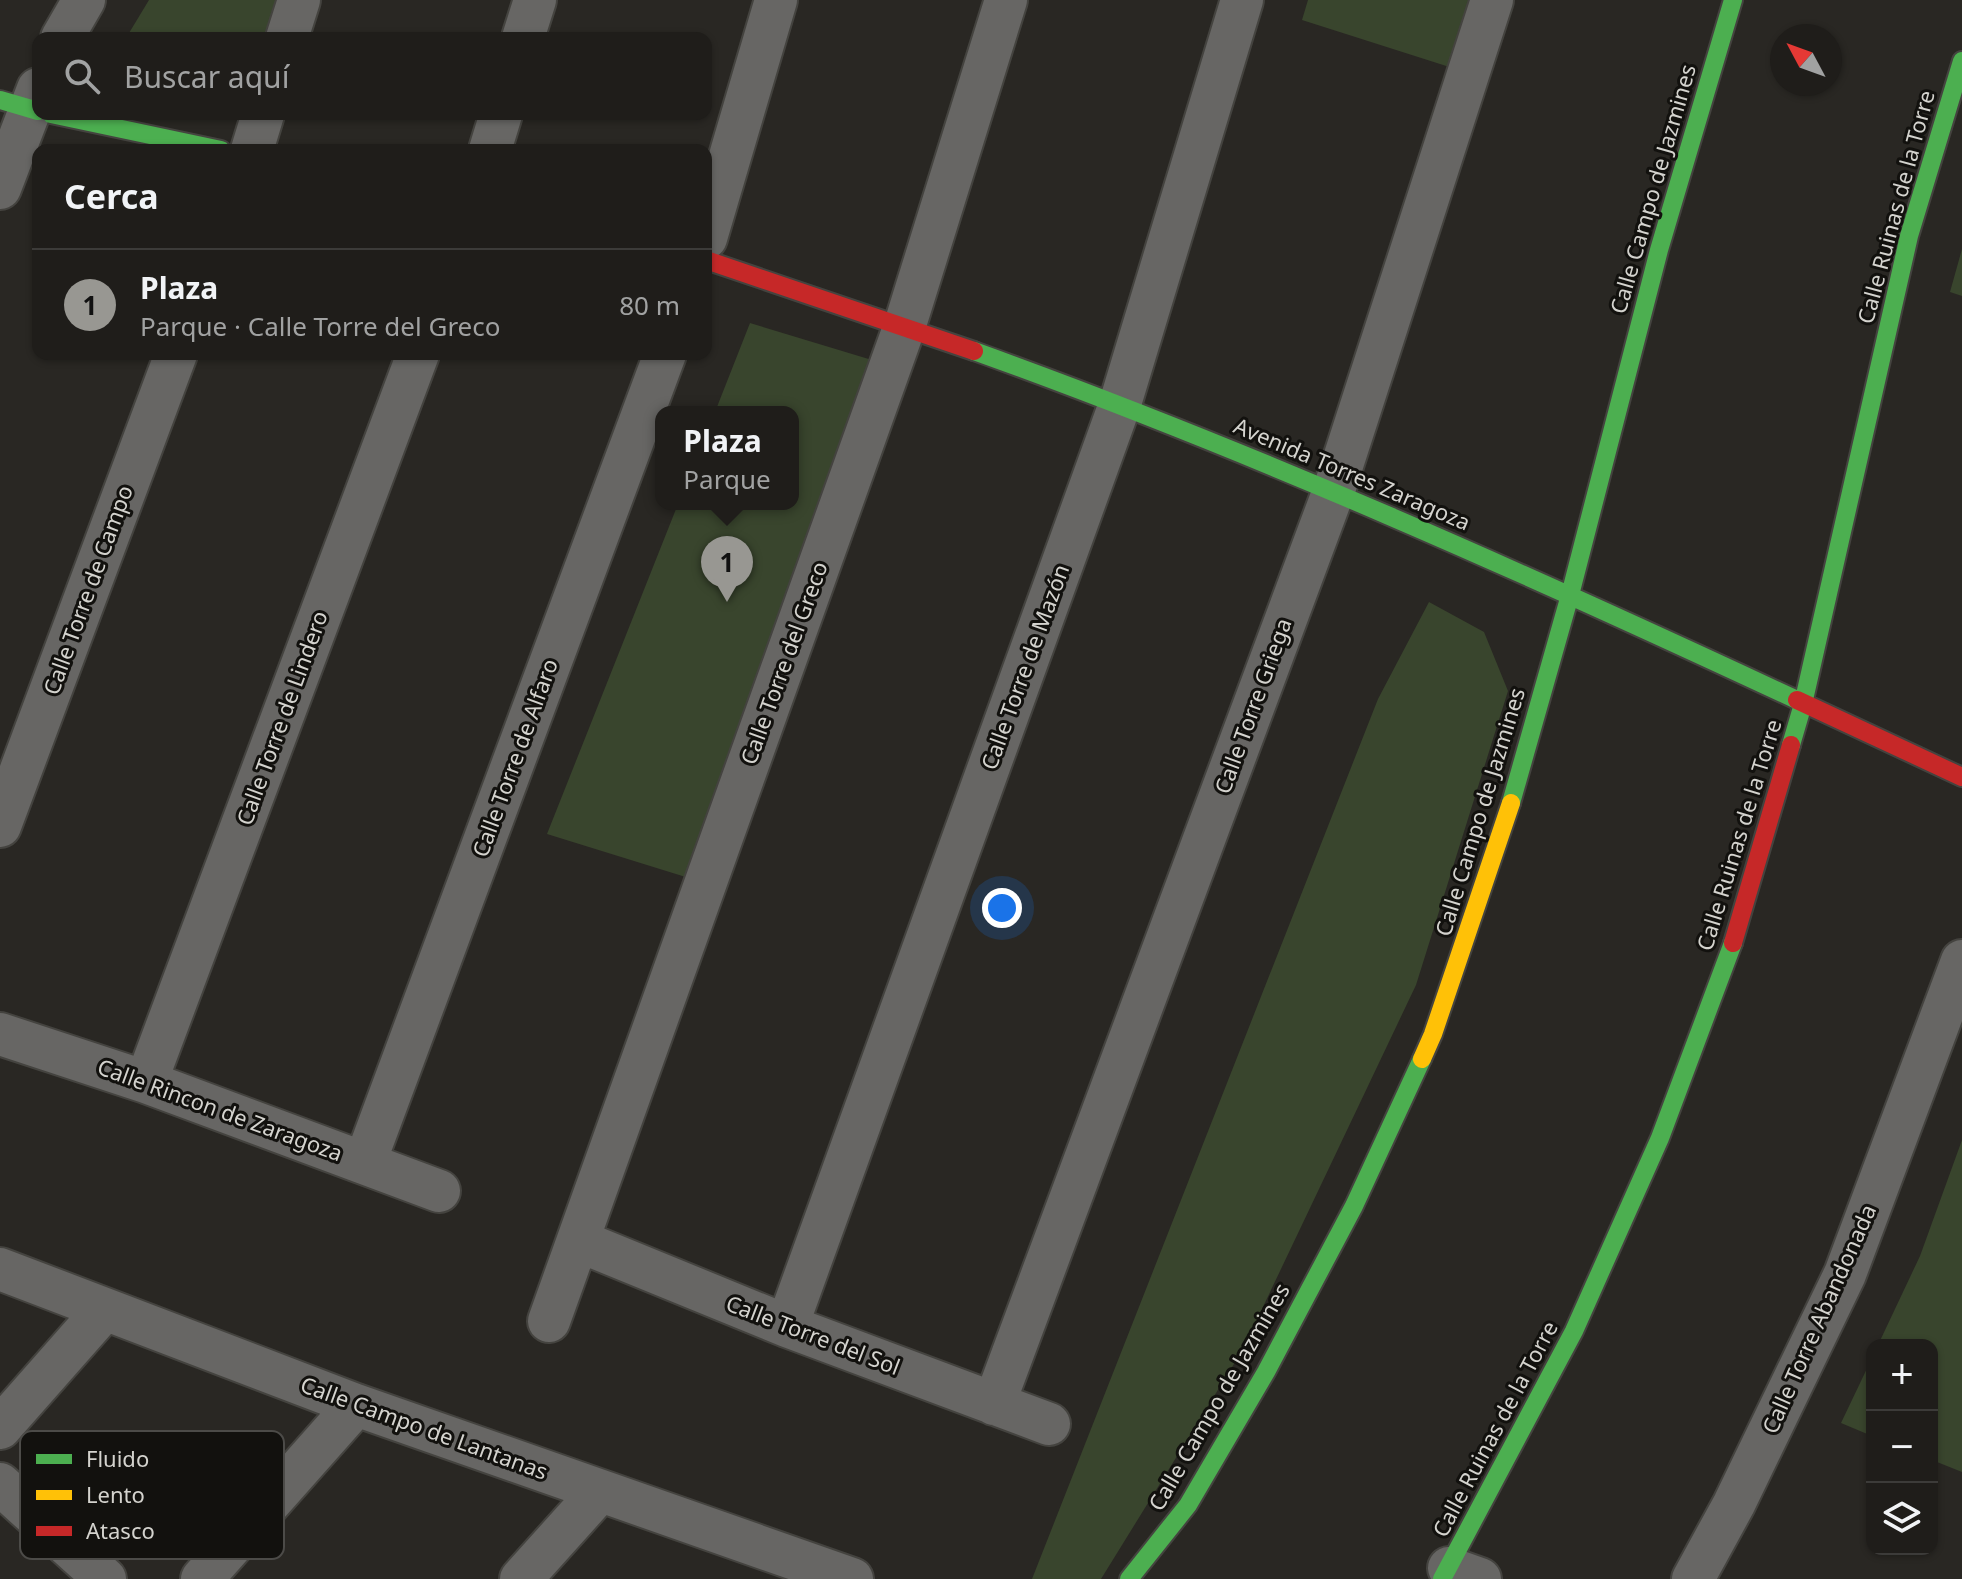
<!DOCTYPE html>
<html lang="es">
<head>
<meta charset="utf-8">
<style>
	:root { --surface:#1f1d1a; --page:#272623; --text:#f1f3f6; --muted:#a1a2a2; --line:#3c3b39; --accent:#989792 }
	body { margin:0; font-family:"Noto Sans",sans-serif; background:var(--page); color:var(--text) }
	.controls { position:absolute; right:24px; bottom:24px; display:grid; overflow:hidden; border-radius:16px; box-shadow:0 2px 6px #0004 }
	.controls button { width:72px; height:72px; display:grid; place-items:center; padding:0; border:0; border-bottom:2px solid var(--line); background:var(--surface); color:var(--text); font:40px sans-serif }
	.compass { position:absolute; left:1770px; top:24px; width:72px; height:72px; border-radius:50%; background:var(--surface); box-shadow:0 2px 6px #0004; rotate:311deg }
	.you { position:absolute; left:1002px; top:908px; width:28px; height:28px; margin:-20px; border:6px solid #fff; border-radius:50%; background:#1a73e8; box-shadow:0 0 0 12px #1a73e833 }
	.badge { display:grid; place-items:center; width:52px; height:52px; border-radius:50%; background:var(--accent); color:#111; font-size:26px; font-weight:700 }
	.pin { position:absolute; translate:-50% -66px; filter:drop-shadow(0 2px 4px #0008) }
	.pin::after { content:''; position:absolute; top:42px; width:28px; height:24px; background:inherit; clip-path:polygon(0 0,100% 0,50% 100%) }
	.popup { position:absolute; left:655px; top:406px; width:144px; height:104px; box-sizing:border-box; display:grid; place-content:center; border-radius:16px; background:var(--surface); filter:drop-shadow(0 2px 6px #0005); font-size:26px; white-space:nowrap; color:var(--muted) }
	.popup b { font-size:30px; color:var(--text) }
	.popup::after { content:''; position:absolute; left:50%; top:100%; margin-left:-16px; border:16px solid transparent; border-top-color:var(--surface) }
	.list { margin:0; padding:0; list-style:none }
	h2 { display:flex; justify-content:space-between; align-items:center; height:104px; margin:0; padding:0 32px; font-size:34px }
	h2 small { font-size:26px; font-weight:400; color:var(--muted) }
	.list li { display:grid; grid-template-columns:52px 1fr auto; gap:24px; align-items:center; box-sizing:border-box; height:112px; padding:0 32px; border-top:2px solid var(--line) }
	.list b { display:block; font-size:30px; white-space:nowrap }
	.list p { margin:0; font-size:26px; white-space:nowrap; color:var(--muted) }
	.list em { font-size:26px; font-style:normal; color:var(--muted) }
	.icon { flex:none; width:44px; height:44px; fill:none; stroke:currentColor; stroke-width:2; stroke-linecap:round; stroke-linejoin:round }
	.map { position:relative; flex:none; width:1962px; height:1579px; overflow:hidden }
	.search { position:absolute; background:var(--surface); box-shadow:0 2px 6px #0004; left:32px; top:32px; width:680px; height:88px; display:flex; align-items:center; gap:20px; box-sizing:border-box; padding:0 28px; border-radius:16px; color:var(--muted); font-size:30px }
	.panel { position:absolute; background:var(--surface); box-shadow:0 2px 6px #0004; left:32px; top:144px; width:680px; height:216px; border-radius:16px }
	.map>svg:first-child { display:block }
	.green { fill:#39452d }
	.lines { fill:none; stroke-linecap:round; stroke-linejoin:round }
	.street-casing { stroke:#44433f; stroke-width:46 }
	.fast-casing { stroke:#44433f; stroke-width:22 }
	.slow-casing { stroke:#44433f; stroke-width:22 }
	.jam-casing { stroke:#44433f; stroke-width:22 }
	.street { stroke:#676664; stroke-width:42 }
	.fast { stroke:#4caf50; stroke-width:18 }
	.slow { stroke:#ffc107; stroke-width:18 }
	.jam { stroke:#c62828; stroke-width:18 }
	.labels { text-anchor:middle; stroke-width:6; stroke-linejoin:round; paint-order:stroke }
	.street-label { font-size:22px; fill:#d4d3ce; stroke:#12110e }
	.key { fill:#12110e; stroke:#4c4b48; stroke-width:2 }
	.key-label { font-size:22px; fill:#d4d3ce }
</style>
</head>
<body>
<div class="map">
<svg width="1962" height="1579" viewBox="0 0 1962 1579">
	<rect width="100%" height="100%" fill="#292723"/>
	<path class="green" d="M149,0h145l-11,38h-157z
		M1308,0h176l-22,71 -160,-51z
		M1962,249v47l-12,-4z
		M750,323l155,47 -200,513 -158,-49 131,-330h115v-92h-78z
		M1429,602l55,30 24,59 -92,294 -174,366 -141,228h-69l346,-880z
		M1962,1140v332l-30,-12v-115h-54l42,-89z
		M1872,1358v78l-31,-13z"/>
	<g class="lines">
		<g class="street-casing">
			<path id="street" d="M62,38l22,-38
				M287,38l12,-38
				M523,38l12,-38
				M252,150l11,-36
				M490,150l11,-36
				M0,188l38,-99
				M706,238l70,-238
				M0,826l176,-472
				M0,1034l146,48 293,109
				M146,1082l272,-728
				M365,1162l300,-808
				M579,1241l208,85 262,98
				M0,1269l356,136 496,174
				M549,1321l356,-996 101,-325
				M787,1326l333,-922 122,-404
				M994,1404l340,-914 158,-490
				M0,1428l104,-118
				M0,1484l105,95
				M1449,1568l31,11
				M202,1579l154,-174
				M521,1579l79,-88
				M1693,1579l41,-75 111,-230 117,-313"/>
		</g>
		<g class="fast-casing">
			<path id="fast" d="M0,100l38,11
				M51,114l170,36
				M974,351c281,101 553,223 823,349
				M1791,745l12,-41 106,-468 53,-175
				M1511,803l59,-208 89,-345 74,-250
				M1129,1579l59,-74 78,-133 88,-166 68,-147
				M1442,1579l132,-248 86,-193 73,-195"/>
		</g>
		<g class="slow-casing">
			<path id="slow" d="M1422,1059l11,-25 78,-231"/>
		</g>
		<g class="jam-casing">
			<path id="jam" d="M706,260l268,91
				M1797,700l165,77
				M1733,943l58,-198"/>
		</g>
		<use href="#street" class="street"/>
		<use href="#fast" class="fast"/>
		<use href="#slow" class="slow"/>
		<use href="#jam" class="jam"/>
	</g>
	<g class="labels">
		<g class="street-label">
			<text transform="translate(1653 189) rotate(-74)" y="8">Calle Campo de Jazmines</text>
			<text transform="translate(1896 207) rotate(-75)" y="8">Calle Ruinas de la Torre</text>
			<text transform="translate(1352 474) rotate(23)" y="8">Avenida Torres Zaragoza</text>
			<text transform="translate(88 590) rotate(-70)" y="8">Calle Torre de Campo</text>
			<text transform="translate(784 663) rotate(-70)" y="8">Calle Torre del Greco</text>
			<text transform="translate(1025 667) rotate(-70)" y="8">Calle Torre de Mazón</text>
			<text transform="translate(1253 706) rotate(-70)" y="8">Calle Torre Griega</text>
			<text transform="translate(282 718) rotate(-70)" y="8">Calle Torre de Lindero</text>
			<text transform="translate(515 758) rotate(-70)" y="8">Calle Torre de Alfaro</text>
			<text transform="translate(1480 812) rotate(-73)" y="8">Calle Campo de Jazmines</text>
			<text transform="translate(1739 835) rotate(-73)" y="8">Calle Ruinas de la Torre</text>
			<text transform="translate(220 1110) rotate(20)" y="8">Calle Rincon de Zaragoza</text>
			<text transform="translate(1819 1319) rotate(-66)" y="8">Calle Torre Abandonada</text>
			<text transform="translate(813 1335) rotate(21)" y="8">Calle Torre del Sol</text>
			<text transform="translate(1219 1397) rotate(-60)" y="8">Calle Campo de Jazmines</text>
			<text transform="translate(424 1428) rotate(20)" y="8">Calle Campo de Lantanas</text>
			<text transform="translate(1495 1429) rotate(-62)" y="8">Calle Ruinas de la Torre</text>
		</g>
	</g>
	<rect x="20" y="1431" width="264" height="128" rx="12" class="key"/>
	<rect x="36" y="1454" width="36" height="10" fill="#4caf50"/>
	<rect x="36" y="1490" width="36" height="10" fill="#ffc107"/>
	<rect x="36" y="1526" width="36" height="10" fill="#c62828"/>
	<g class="key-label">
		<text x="86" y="1467">Fluido</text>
		<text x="86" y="1503">Lento</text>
		<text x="86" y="1539">Atasco</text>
	</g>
</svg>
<div class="controls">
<button>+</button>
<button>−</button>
<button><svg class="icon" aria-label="layers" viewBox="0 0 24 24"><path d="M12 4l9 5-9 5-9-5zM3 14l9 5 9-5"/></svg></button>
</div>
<svg class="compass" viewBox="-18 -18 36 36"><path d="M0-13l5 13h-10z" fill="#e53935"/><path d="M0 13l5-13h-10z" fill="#a1a2a2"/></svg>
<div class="you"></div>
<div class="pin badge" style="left:727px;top:602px">1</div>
<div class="popup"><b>Plaza</b>Parque</div>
<div class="search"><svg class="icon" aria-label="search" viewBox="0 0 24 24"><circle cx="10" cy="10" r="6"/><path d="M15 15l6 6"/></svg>Buscar aquí</div>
<section class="panel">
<h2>Cerca<small></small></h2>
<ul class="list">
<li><span class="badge">1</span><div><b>Plaza</b><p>Parque · Calle Torre del Greco</p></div><em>80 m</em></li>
</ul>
</section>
</div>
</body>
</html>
